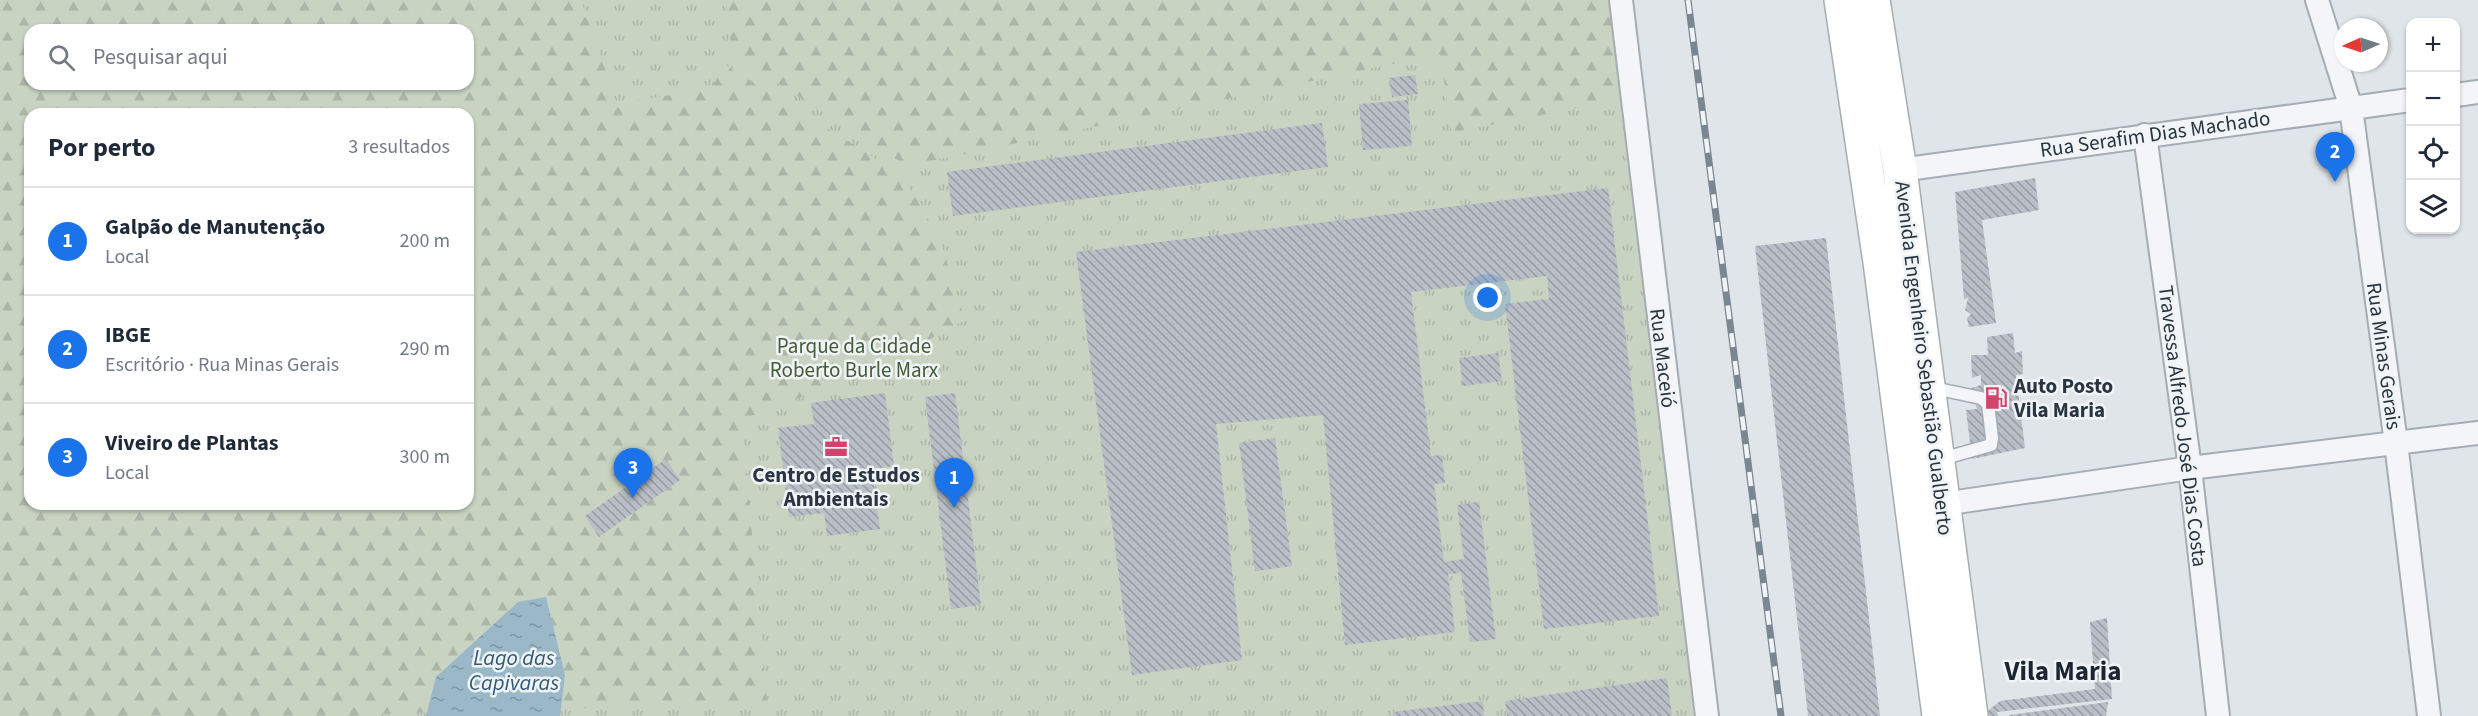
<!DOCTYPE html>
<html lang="pt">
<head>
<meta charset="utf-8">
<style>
	:root { --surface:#fff; --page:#f6f6f7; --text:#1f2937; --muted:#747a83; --line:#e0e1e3; --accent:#1a73e8 }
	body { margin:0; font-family:"Source Sans 3",sans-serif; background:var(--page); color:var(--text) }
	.controls { position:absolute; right:18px; top:18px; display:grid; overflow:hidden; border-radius:12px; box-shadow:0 2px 4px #0004 }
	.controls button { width:54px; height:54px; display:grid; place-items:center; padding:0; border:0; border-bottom:2px solid var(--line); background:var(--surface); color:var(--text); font:30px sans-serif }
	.compass { position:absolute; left:2334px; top:18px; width:54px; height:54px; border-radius:50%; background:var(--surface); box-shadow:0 2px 4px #0004; rotate:267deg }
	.you { position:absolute; left:1488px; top:298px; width:21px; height:21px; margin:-15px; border:4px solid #fff; border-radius:50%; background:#1a73e8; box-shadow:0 0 0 9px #1a73e833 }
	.badge { display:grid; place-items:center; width:39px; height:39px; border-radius:50%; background:var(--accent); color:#fff; font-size:20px; font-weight:700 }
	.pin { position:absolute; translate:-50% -50px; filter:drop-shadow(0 2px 3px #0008) }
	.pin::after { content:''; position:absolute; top:32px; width:21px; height:18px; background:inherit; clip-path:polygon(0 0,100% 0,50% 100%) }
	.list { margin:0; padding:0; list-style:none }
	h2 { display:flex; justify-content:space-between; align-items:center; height:78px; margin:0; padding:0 24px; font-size:26px }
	h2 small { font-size:20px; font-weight:400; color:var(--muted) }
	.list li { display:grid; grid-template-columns:39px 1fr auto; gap:18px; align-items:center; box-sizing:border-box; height:108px; padding:0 24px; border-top:2px solid var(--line) }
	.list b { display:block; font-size:22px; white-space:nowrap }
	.list p { margin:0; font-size:20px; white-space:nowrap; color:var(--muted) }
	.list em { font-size:20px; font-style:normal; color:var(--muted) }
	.icon { flex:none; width:33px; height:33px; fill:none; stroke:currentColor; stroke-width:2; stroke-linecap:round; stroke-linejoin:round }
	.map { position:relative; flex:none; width:2478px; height:716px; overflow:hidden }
	.search { position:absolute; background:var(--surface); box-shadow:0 2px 4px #0004; left:24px; top:24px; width:450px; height:66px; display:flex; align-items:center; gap:15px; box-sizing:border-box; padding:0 21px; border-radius:18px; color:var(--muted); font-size:22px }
	.panel { position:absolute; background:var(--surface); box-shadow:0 2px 4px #0004; left:24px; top:108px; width:450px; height:402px; border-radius:18px }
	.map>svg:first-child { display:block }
	.grass { fill:url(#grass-tufts); fill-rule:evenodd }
	.forest { fill:url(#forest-firs); fill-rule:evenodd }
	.water { fill:url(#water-ripples) }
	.building { fill:url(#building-back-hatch) }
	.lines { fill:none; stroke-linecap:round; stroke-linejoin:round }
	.lane-casing { stroke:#a5adb3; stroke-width:15 }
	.street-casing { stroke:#a5adb3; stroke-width:26 }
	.secondary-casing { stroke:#a5adb3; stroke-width:36 }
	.lane { stroke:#f3f5f8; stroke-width:12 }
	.street { stroke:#f3f5f8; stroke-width:22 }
	.secondary { stroke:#fff; stroke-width:33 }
	.rail-casing { stroke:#7a8793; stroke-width:7 }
	.rail { stroke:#f0f4f7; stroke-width:4.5; stroke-dasharray:14; stroke-linecap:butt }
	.labels { text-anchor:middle; stroke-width:5; stroke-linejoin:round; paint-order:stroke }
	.street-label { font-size:21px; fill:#293541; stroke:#f0f4f7 }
	.park-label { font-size:21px; fill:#435d36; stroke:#f0f4f7 }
	.poi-label { font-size:21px; font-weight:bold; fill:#293541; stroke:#f0f4f7; text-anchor:start }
	.water-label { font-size:22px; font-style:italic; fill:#335975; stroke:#f0f4f7 }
	.district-label { font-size:27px; font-weight:bold; fill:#1b2632; stroke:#f0f4f7 }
</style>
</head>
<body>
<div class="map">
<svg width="2478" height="716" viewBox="0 0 2478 716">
	<defs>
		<pattern id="grass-tufts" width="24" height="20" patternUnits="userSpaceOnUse" patternTransform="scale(1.5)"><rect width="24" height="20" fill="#c8d3c2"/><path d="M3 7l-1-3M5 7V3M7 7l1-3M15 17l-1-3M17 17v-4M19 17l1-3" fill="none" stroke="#acb6a8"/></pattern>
		<pattern id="forest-firs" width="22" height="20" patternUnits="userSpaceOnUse" patternTransform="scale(1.5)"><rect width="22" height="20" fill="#c8d3c2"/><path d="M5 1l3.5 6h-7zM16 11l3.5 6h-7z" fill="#acb6a8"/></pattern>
		<pattern id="water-ripples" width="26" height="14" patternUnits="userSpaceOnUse" patternTransform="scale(1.5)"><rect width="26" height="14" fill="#9bb8c9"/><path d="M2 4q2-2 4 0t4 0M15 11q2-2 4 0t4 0" fill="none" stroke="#7e96a5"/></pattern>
		<pattern id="building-back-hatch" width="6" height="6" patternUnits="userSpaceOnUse" patternTransform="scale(1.5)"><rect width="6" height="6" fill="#b8bfc6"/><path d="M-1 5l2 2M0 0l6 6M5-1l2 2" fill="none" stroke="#969ca2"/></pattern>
	</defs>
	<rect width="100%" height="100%" fill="#e0e5e9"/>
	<path class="grass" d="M0,0h1612l96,716h-1708zM30,30h438v54h-438zM30,114h438v390h-438z"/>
	<path class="forest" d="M0,0h581l36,104 95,-16 12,-24 178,111 38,64 25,81 -85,46 -138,54 25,283 -396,11 -4,2h-367zM30,30h438v54h-438zM30,114h438v390h-438z
		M726,0h891l9,98 -174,35 -12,-79 -533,112 -175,-112z"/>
	<path class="water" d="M546,597l19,78 -5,41h-134l10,-39 82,-75z"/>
	<path class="building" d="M1415,75l3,19 -26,3 -3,-19z
		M1408,100l4,46 -49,4 -4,-46z
		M1322,123l6,44 -375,49 -6,-44z
		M2035,178l4,32 -57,10 14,103 -27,4 -2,-9 4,-4 -6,-4 3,-12 -4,1 -9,-107z
		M1608,188l51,428 -115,13 -39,-325 44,-5 -2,-23 -136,16 20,164 11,-1 3,28 -11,1 10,78 20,-3 -7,-54 22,-3 17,137 -26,3 -9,-69 -13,1 7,58 -110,13 -22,-230 -107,9 26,236 -110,15 -56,-423z
		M1826,238l54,478h-72l-53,-470z
		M2013,333l2,20 7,-2 1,23 -7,1 9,73 -53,11 -6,-49 11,-1 -6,-21 10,-3v-10l-9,3 -1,-23h17l-1,-18z
		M1498,353l4,28 -39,5 -4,-28z
		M885,393l9,73 -22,3 8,60 -53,7 -3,-23 -35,4 -11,-89 36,-4 -3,-21z
		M955,393l26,212 -30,4 -26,-212z
		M1275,438l17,128 -37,5 -16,-128z
		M666,459l14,21 -81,57 -14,-21z
		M2107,618l5,81 -115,13 1,4h-14v-2l16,-13 95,-12 -5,-67z
		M1667,678l5,38h-165l-2,-15z
		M1483,701l1,15h-91v-4z
		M2108,702l-2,14h-97v-1z"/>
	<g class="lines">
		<g class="lane-casing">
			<path id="lane" d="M1929,387l52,11 7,6 4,34 -1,7 -53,15"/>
		</g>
		<g class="street-casing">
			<path id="street" d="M1621,0l86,716
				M2317,0l34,108 45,335 33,273
				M2456,95l22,-3
				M2145,135l45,333 28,248
				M1900,170l510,-70
				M1943,504l247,-36 288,-35"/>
		</g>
		<g class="secondary-casing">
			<path id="secondary" d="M1841,0l39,262 59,454
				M1873,0l27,170 71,546"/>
		</g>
		<use href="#lane" class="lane"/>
		<use href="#street" class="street"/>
		<use href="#secondary" class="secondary"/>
		<g class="rail-casing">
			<path id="rail" d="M1688,0l93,716"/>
		</g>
		<use href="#rail" class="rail"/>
	</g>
	<defs>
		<g id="fuel-bare" transform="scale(1.8)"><path d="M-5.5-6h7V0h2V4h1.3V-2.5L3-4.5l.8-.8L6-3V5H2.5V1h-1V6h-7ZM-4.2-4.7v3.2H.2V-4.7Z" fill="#cf456c" stroke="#f0f4f7" stroke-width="2.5" paint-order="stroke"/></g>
		<g id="office-bare" transform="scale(1.8)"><path d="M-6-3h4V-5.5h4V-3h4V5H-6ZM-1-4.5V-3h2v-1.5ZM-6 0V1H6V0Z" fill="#cf456c" stroke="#f0f4f7" stroke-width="2.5" paint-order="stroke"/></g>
	</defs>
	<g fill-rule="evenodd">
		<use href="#fuel-bare" x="1996" y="398"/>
		<use href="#office-bare" x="836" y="447"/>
	</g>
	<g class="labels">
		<g class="street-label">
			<text transform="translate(2155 134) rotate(-8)" y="7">Rua Serafim Dias Machado</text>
			<text transform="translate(2384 356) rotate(82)" y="7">Rua Minas Gerais</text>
			<text transform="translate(1663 358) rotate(83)" y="7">Rua Maceió</text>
			<text transform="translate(1924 358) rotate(83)" y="7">Avenida Engenheiro Sebastião Gualberto</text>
			<text transform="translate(2183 426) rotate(83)" y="7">Travessa Alfredo José Dias Costa</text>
		</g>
		<g class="park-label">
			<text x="854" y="353">Parque da Cidade<tspan x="854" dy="24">Roberto Burle Marx</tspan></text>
		</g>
		<g class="poi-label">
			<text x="2014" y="393">Auto Posto<tspan x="2014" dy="24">Vila Maria</tspan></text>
			<text x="836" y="482" text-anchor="middle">Centro de Estudos<tspan x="836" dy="24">Ambientais</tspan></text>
		</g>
		<g class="water-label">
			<text x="514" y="665">Lago das<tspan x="514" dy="25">Capivaras</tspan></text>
		</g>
		<g class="district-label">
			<text x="2063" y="680">Vila Maria</text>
		</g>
	</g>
</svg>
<div class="controls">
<button>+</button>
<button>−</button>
<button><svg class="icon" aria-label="locate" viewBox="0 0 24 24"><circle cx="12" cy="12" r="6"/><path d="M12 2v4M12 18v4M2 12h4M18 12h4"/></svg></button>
<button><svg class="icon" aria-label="layers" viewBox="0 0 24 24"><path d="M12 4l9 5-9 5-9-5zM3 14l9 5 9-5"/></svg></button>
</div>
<svg class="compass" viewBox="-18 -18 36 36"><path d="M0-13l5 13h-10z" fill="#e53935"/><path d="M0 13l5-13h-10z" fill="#747a83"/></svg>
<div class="you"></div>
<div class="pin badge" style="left:954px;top:508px">1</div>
<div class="pin badge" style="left:2335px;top:182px">2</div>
<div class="pin badge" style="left:633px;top:498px">3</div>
<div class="search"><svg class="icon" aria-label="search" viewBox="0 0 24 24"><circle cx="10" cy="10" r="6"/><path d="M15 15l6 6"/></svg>Pesquisar aqui</div>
<section class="panel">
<h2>Por perto<small>3 resultados</small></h2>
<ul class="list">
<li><span class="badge">1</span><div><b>Galpão de Manutenção</b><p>Local</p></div><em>200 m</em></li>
<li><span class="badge">2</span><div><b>IBGE</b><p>Escritório · Rua Minas Gerais</p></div><em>290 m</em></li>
<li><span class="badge">3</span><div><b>Viveiro de Plantas</b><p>Local</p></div><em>300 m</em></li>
</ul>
</section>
</div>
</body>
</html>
